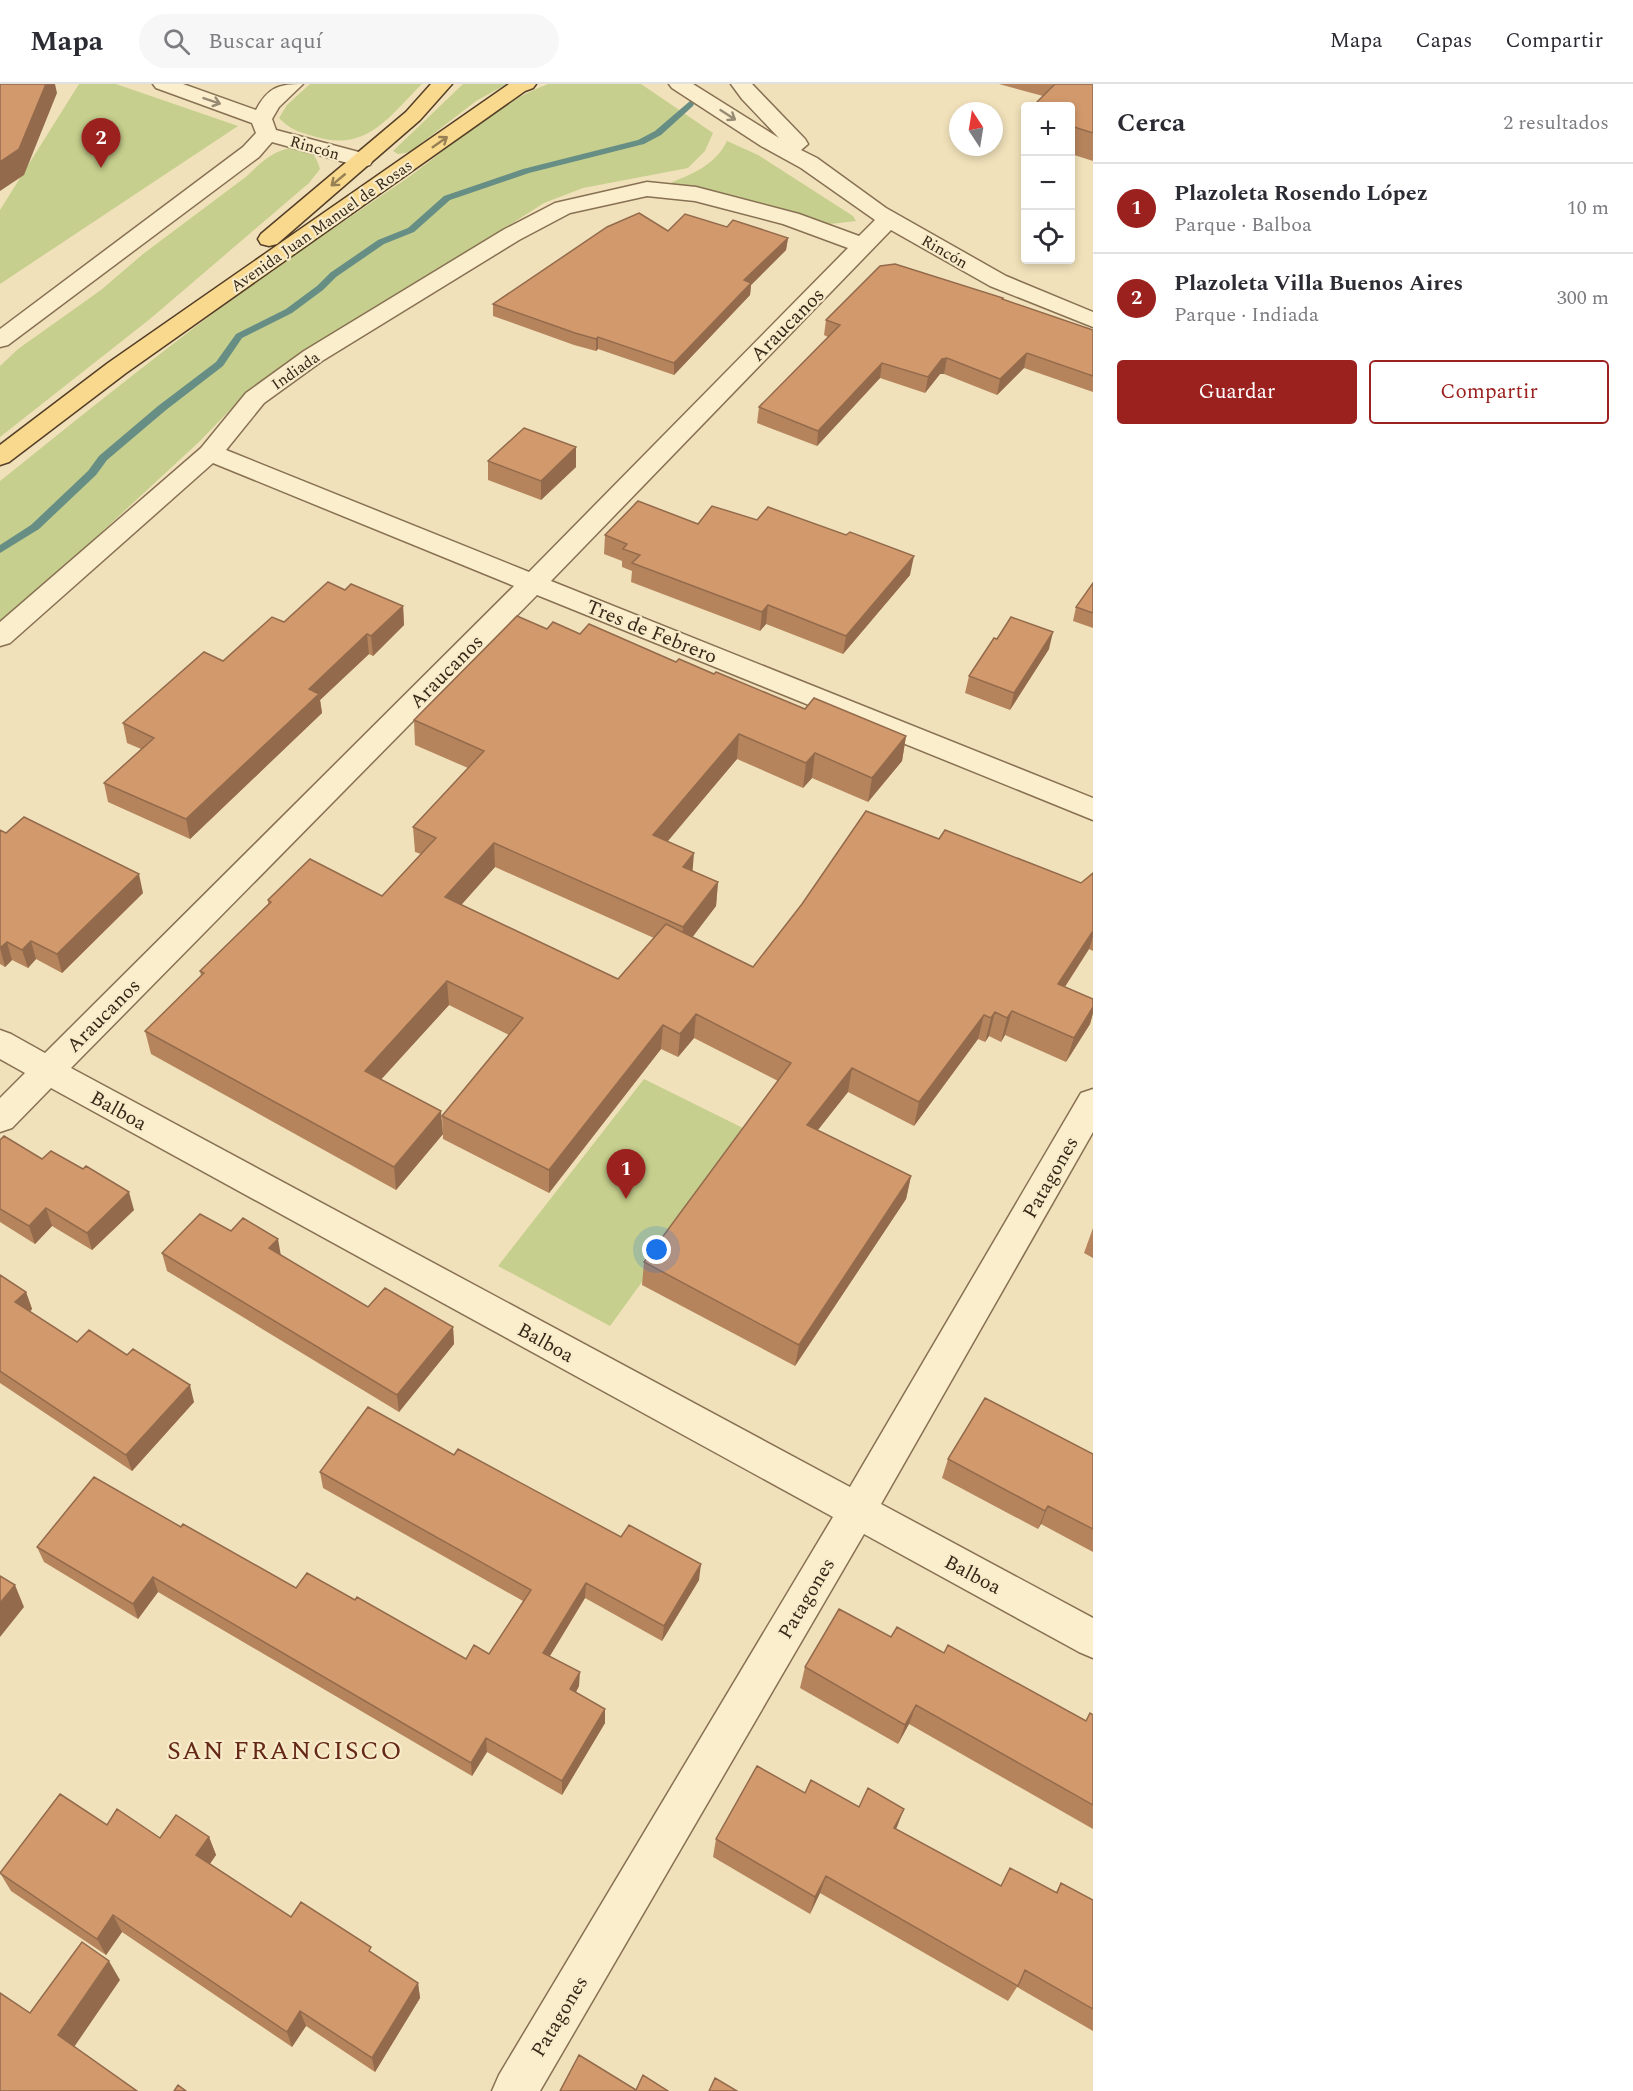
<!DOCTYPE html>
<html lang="es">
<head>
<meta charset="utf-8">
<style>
	:root { --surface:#fff; --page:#f7f7f7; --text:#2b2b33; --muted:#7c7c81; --line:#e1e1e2; --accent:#9b211f }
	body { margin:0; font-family:Spectral,serif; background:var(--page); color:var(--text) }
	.controls { position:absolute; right:18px; top:18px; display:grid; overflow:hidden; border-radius:6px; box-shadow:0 3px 9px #0003 }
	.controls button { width:54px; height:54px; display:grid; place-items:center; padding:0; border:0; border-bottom:2px solid var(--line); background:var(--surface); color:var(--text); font:30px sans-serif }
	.compass { position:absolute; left:949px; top:18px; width:54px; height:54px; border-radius:50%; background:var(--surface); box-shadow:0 3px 9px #0003; rotate:348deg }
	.you { position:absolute; left:657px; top:1166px; width:21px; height:21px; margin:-15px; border:4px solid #fff; border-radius:50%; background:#1a73e8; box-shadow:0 0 0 9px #1a73e833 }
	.badge { display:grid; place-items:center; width:39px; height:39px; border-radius:50%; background:var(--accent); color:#fff; font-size:20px; font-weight:700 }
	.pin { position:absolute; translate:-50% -50px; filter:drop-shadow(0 2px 3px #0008) }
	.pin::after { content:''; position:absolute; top:32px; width:21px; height:18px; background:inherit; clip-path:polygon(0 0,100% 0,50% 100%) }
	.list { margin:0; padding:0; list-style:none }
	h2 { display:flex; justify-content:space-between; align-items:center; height:78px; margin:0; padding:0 24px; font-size:26px }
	h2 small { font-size:20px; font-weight:400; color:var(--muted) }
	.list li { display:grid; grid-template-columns:39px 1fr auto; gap:18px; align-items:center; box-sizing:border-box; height:90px; padding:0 24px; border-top:2px solid var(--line) }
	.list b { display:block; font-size:22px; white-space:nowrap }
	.list p { margin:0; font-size:20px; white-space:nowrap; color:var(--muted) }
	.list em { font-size:20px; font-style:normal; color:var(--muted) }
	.actions { display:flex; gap:12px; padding:18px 24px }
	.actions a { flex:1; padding:14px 0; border:2px solid var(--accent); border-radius:6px; text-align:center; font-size:21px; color:var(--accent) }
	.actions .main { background:var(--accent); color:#fff }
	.icon { flex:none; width:33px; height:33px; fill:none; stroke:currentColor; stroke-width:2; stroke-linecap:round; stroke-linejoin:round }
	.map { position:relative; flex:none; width:1093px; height:2007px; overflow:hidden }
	header { display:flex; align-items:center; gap:36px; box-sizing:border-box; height:84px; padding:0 30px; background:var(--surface); border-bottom:2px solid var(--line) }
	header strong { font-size:28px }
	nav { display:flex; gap:33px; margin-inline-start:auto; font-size:21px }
	.search { width:420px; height:54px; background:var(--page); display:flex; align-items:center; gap:15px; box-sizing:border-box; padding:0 21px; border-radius:33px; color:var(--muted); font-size:22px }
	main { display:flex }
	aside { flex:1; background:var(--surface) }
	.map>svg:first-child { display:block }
	.green { fill:#c6cf8d }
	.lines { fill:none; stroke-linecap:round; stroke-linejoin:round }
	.stream { fill:#668e85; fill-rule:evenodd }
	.minor-casing { stroke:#887053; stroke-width:3 }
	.major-casing { stroke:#553e28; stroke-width:3 }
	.minor { fill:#fbeecd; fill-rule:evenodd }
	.major { fill:#f8d98d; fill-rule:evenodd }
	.wall { fill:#b5845d; fill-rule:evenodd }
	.shaded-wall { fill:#936b4c }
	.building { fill:#d2996c; stroke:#936b4c; stroke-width:1.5 }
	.oneway { stroke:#988b73 }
	.oneway2 { stroke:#978053 }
	.labels { text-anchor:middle; stroke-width:4.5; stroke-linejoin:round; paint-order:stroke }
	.far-street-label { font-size:16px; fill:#362819; stroke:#f7ebc9 }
	.street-label { font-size:20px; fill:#362819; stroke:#f7ebc9 }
	.near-neighbourhood-label { font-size:26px; letter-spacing:1.5px; fill:#652816; stroke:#f7ebc9 }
</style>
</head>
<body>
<header>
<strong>Mapa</strong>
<div class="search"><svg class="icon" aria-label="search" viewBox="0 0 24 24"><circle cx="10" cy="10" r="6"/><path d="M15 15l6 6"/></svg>Buscar aquí</div>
<nav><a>Mapa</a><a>Capas</a><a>Compartir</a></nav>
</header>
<main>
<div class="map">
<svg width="1093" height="2007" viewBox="0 0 1093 2007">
	<rect width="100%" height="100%" fill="#f0e1ba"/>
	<path class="green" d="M79,0h37l122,42 -238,158v-74z
		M310,0h112c-33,32 -54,68 -106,53 -16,-5 -24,-6 -37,-19l8,-13z
		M463,0h44l-31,17 -66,51 -12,2 -5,-3z
		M548,0h93l72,49 -8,18 -17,17 -105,20 -39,15 -149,95 -74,44 -71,47 -50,52 -200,185v-145c89,-71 177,-143 270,-209 45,-33 93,-63 139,-95 45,-33 86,-73 139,-93z
		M727,57l31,14 95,61 3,5 -26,3 -14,-2 -151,-37c25,-10 50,-19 62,-44z
		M295,63c15,3 21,7 25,22l-11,14 -159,136 -150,118v-71l18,-17 83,-59 42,-36 104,-78c15,-15 27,-26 48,-29z
		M644,995l107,53 -141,194 -112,-60z"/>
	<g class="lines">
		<path class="stream" d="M690,17l4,3 -1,2 -32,29 -17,9 -115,29 -79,27 -36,32 -30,12 -48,33 -13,13 -31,23 -50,25 -19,28 -57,44 -59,50 -11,15 -57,54 -39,24v-8l31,-20 57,-54 11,-15 59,-50 58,-44 20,-28 50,-25 31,-23 13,-13 48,-33 30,-12 36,-32 79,-27 115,-29 17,-9z"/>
		<g class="minor-casing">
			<path id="minor" d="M153,0h30l73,26c12,-23 23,-26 47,-26l-24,23 -7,12 4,11 94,25 3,5 -3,5 -8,2 -90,-25 -13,15 -251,188 -8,2v-18l243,-182 13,-14 -4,-10 -96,-35z
				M669,0h24l86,54 -37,-39 -11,-15h21l53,55 3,5 -7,6 16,8 69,50 120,68 87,36v15l-103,-41 -99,-56 -340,351 542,217v22l-556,-225 -466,473 779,419 231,-394 12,-4v43l-212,372 212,114v40l-14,-6 -215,-118 -324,557h-48l7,-16 334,-558 -782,-429 -39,40 -12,4v-34l25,-25 -25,-14v-29l11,4 34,19 469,-467 -301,-123 -203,180 -10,3v-24l201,-174 45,-55 58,-42 199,-121 52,-27 92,-21 49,5 103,27 60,22 16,-16 -74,-52 -40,-22 -89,-58zM647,112l48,5 88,23 65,24 -319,324 -303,-122 38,-47 58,-42 197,-121 51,-27z"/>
		</g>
		<g class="major-casing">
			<path id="major" d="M431,0h21l-32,36 -143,124 -8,2 -8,-2 -3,-5 3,-5 145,-122z
				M509,0h27l-3,4 -8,3 -399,282 -117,89 -9,3v-20l108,-82z"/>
		</g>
		<use href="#minor" class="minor"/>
		<use href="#major" class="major"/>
	</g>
	<path class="wall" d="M999,0h94v77l-22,-7v-48l-28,-10z
		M1026,35v22l-4,-1z
		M727,143l61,11 -2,12 -35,35 -1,10 -76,80 -76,-26 -2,2 -22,-6 -81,-29v-12l175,-73z
		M1003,214v1l90,31v62l-69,-24 -27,27 -53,-21h-4l-15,19 -45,-15 -63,68 -60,-23 2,-16 69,-70 -4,-2 2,-15z
		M576,363v20l-35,33 -53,-20v-19z
		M698,440l212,51 -67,79 -77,-30 -6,7 -129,-49 1,-11 -10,-4v-6l-18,-7 1,-19z
		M1093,499v45l-20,-7 3,-14z
		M345,506l58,16 1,19 -31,31 -4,-2 -49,46 2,13 -132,126 -82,-37 -4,-19 37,-34 -14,-6 -4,-20 161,-101z
		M547,545l33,5 96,28 38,12 91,35 101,27 -4,25 -34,41 -56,-24 -9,10 -66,-29 -70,82 26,30 25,11 -2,24 -24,31 61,30 186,-128 142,44 12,-10v78l-4,-2 -24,38 28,12v14l-3,11 -24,38 -61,-27 -4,7 -12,-6 -4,6 -7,-3 -64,87 -66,-34 -31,38 94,46 -5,23 -111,167 -153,-81 2,-23 134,-181 -84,-43 -16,19 -17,-8 -112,144 -106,-54 -1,-23 67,-81 -60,-30 -68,74 62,55 -47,56 -245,-136 -6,-23 56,-55 -1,-5 68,-67v-4l114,-4 39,-42 -6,-2 -2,-25 55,-59 -53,-23 -1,-25zM495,783l159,71 -36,41 -157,-74z
		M1049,565l-39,61 -45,-17 4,-17z
		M0,746l143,63 -81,80 -26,-14 -8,9 -16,-8 -7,7 -5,-3z
		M0,1056l42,19 92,51 -42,40 -40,-24 -17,18 -35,-22z
		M1093,1144v30l-9,-5z
		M231,1147l50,24 87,52 85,20 1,17 -55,68 -232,-141 -5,-18z
		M0,1191l26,17 6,17 -2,3 47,30 117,60 -62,69 -132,-88z
		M1093,1370v98l-52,-28 -3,5 -96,-51 6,-19z
		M454,1371l245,125 -37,61 -77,-43 -35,58 29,30 -3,6 29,17v14l-43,72 -75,-43 -15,24 -314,-184 -20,27 -94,-57 -7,-15 144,-20 115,61 59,12 111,59 23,-5 34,-53 -200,-113 -3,-16z
		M891,1553l53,16 142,68 7,-6v114l-184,-105 -11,20 -98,-56 5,-21z
		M805,1709l91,36 104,57 56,6 5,-9 32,17v131l-76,-44 -9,14 -188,-108 -10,21 -97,-57 3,-18z
		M107,1741l53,13 49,-1 7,18 -6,9 81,53 81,36 46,30 2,15 -45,74 -69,-46 -14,21 -170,-115 -16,23 -95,-64 -11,-18z"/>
	<path class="shaded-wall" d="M46,0h9l2,9 -33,82 -24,16v-29z
		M788,154l-2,12 -35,35 -1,10 -76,80v-12l70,-83z
		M598,253v12l-2,2v-12z
		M1027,269l-3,15 -27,27 3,-16z
		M947,274l-3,16h-4l-15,19 3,-16 14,-18z
		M882,279l-2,15 -63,68 1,-15z
		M576,363v20l-35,33v-19z
		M914,472l-4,19 -67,79 3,-18z
		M768,521l-2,19 -6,7 2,-19z
		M403,522l1,19 -31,31 -2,-20z
		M1053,548l-4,17 -39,61 4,-17z
		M367,550l2,20 -49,46 2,13 -132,126 -4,-20 123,-130z
		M739,650l-2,25 -85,101 1,-25z
		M906,652l-4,25 -34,41 4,-24z
		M815,669l-3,25 -9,10 3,-25z
		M494,759l1,24 -49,55 -1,-25z
		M694,769l-2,25 -9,-11z
		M139,790l4,19 -81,80 -5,-19z
		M718,798l-2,24 -34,45 1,-24z
		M1093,847v6l-4,12 -38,59 7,-24z
		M31,857l5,18 -8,9 -6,-18z
		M7,858l5,18 -7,7 -5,-19z
		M447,897l2,24 -81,89 -3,-23z
		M1093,923v6l-3,11 -24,38 8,-24z
		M1012,927l-7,24 -4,7 6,-24z
		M995,928l-6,24 -4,6 6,-24z
		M696,930l-2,24 -16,19 2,-23z
		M984,931l-6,24 -64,87 5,-24z
		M663,941l-2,24 -112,144v-23z
		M852,984l-4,24 -45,57 4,-24z
		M441,1027l2,23 -47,56 -2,-23z
		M911,1092l-5,23 -111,167 4,-21z
		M129,1108l5,18 -42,40 -5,-17z
		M46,1124l6,18 -17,18 -6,-18z
		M278,1155l3,17 -12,-8z
		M26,1208l6,17 -10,10 -7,-17z
		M453,1243l1,17 -55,68 -2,-17z
		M190,1301l4,17 -62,69 -6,-16z
		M1048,1422l-7,18 -3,5 7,-18z
		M701,1480l-2,16 -37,61 2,-15z
		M153,1493l5,15 -20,27 -5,-15z
		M586,1499l-1,15 -42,69v-14z
		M15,1501l9,22 -24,30v-34z
		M580,1588l-1,14 -9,17v-14z
		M916,1621l-7,19 -11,20 7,-19z
		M605,1625v14l-43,72v-14z
		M486,1654l1,14 -15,24 -1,-13z
		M904,1725l-7,18 -10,19 7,-18z
		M209,1753l7,18 -13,18 -7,-18z
		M826,1792l-6,17 -10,21 5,-17z
		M113,1831l9,17 -16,23 -9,-16z
		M109,1877l11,19 -50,73 -12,-18z
		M418,1899l2,15 -45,74 -3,-14z
		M300,1927l6,15 -14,21 -5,-15z"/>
	<path class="building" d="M0,0h46l-27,65 -19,13z
		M1055,0h38v49l-22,-7v-20h-38z
		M639,129l29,18 17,-17 42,13 6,-7 55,18 -44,42 7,3 -77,80 -76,-26 -2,2 -21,-6 -82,-29 114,-77z
		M895,180l108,34 -1,1 91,31v46l-66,-23 -27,26 -53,-21 -5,1 -14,18 -46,-14 -64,68 -59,-24 81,-82 -14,-5 54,-54z
		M524,344l52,19 -35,34 -53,-20z
		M638,417l60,23 14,-18 45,14 11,-13 78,28 4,-3 64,24 -68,80 -78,-31 -6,7 -130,-49 8,-8 -17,-6 4,-5 -22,-9z
		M328,498l17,8 6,-6 52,22 -32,30 -4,-2 -58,55 10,5 -133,125 -82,-36 50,-45 -31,-15 81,-71 19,9 49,-44 12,5z
		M1093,499v30l-17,-6z
		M517,532l30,13 6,-7 27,12 9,-10 87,38 3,-3 35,15 2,-2 89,37 9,-11 92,38 -34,42 -57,-25 -9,10 -67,-29 -86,101 41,18 -11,14 35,15 -35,45 -189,-84 -49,54 173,82 48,-55 87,43 49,-63 64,-93 73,28 6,-9 136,53 12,-10v58l-35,53 35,15v8l-19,31 -62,-27 -5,7 -12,-6 -4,6 -7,-3 -65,87 -67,-34 -45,57 104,51 -112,169 -155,-83 147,-199 -95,-49 -16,20 -17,-9 -114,145 -107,-54 81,-98 -76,-37 -82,90 76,40 -47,56 -249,-136 59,-58 -4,-2 71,-69 -3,-2 42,-41 72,37 54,-58 -23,-11 71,-76 -70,-31z
		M1011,533l42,15 -39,61 -45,-17 25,-38 3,1z
		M24,733l115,57 -82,80 -26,-13 -9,9 -15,-8 -7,6v-118l6,3z
		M4,1052l38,23 9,-8 32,18 3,-3 43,26 -42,41 -41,-25 -17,18 -29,-17v-69z
		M200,1130l31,17 12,-13 35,21 -9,9 99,59 17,-19 68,39 -56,68 -235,-142z
		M0,1191l26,17 -11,10 62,40 12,-12 38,25 6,-6 57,36 -64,70 -126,-84z
		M985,1314l108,56v75l-45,-23 -3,5 -97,-52z
		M368,1323l86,48 4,-6 163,88 8,-12 72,39 -37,62 -78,-43 -43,70 37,19 -10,17 35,20 -43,72 -76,-43 -15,25 -318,-186 -20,27 -96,-57 57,-70 87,50 2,-3 113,64 11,-15 48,27 2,-3 109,62 8,-14 15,9 42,-64 -211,-118z
		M0,1492l15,9 -15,18z
		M839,1525l52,28 6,-10 47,26 4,-8 138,76 4,-8 3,2v90l-177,-100 -11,20 -100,-58z
		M757,1682l48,27 6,-13 48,27 9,-19 36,21 -10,19 107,58 9,-18 47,25 4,-10 32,17v109l-68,-39 -7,16 -192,-110 -11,21 -99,-58z
		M60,1710l47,31 10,-16 43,29 16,-23 33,22 -13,18 95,62 10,-15 70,45 -2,4 49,32 -46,75 -72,-47 -13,21 -174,-117 -16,24 -97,-66z
		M82,1858l27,19 -51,74 79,56h-137v-98l30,20z
		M579,1971l57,35 7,-15 25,16h-108z
		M715,1994l22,13h-28z
		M178,2001l8,6h-12z"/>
	<defs><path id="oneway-shaft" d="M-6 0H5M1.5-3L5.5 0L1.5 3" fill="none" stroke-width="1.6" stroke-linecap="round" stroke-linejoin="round" transform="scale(1.5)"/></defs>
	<g class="oneway">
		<use href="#oneway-shaft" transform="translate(212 17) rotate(19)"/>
		<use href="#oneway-shaft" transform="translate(728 31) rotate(33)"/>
	</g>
	<g class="oneway2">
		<use href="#oneway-shaft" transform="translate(440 58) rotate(-35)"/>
		<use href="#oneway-shaft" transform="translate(338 96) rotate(140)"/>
	</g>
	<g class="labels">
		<g class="far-street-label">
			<text transform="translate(315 63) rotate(16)" y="6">Rincón</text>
			<text transform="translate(321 141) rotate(-35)" y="6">Avenida Juan Manuel de Rosas</text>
			<text transform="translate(945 167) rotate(30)" y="6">Rincón</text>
			<text transform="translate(295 286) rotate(-35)" y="6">Indiada</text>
		</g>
		<g class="street-label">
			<text transform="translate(787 240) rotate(-45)" y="7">Araucanos</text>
			<text transform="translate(652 547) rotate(22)" y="7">Tres de Febrero</text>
			<text transform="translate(446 587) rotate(-45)" y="7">Araucanos</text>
			<text transform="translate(103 931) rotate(-45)" y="7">Araucanos</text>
			<text transform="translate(119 1026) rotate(29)" y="7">Balboa</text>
			<text transform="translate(1050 1093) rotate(-60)" y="7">Patagones</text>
			<text transform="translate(546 1258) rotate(29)" y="7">Balboa</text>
			<text transform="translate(973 1490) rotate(28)" y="7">Balboa</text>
			<text transform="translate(806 1514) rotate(-59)" y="7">Patagones</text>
			<text transform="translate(559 1932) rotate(-59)" y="7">Patagones</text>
		</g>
		<g class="near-neighbourhood-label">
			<text x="285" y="1675">SAN FRANCISCO</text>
		</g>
	</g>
</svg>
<div class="controls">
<button>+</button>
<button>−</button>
<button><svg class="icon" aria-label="locate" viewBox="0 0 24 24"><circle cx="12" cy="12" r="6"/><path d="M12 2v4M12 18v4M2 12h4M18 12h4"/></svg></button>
</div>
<svg class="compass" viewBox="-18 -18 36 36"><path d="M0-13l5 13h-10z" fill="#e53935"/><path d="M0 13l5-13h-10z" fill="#7c7c81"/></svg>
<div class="you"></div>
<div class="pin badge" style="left:626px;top:1115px">1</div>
<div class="pin badge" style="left:101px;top:84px">2</div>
</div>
<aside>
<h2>Cerca<small>2 resultados</small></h2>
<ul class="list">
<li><span class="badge">1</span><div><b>Plazoleta Rosendo López</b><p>Parque · Balboa</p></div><em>10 m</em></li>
<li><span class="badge">2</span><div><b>Plazoleta Villa Buenos Aires</b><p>Parque · Indiada</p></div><em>300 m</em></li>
</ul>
<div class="actions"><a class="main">Guardar</a><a>Compartir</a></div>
</aside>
</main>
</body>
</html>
